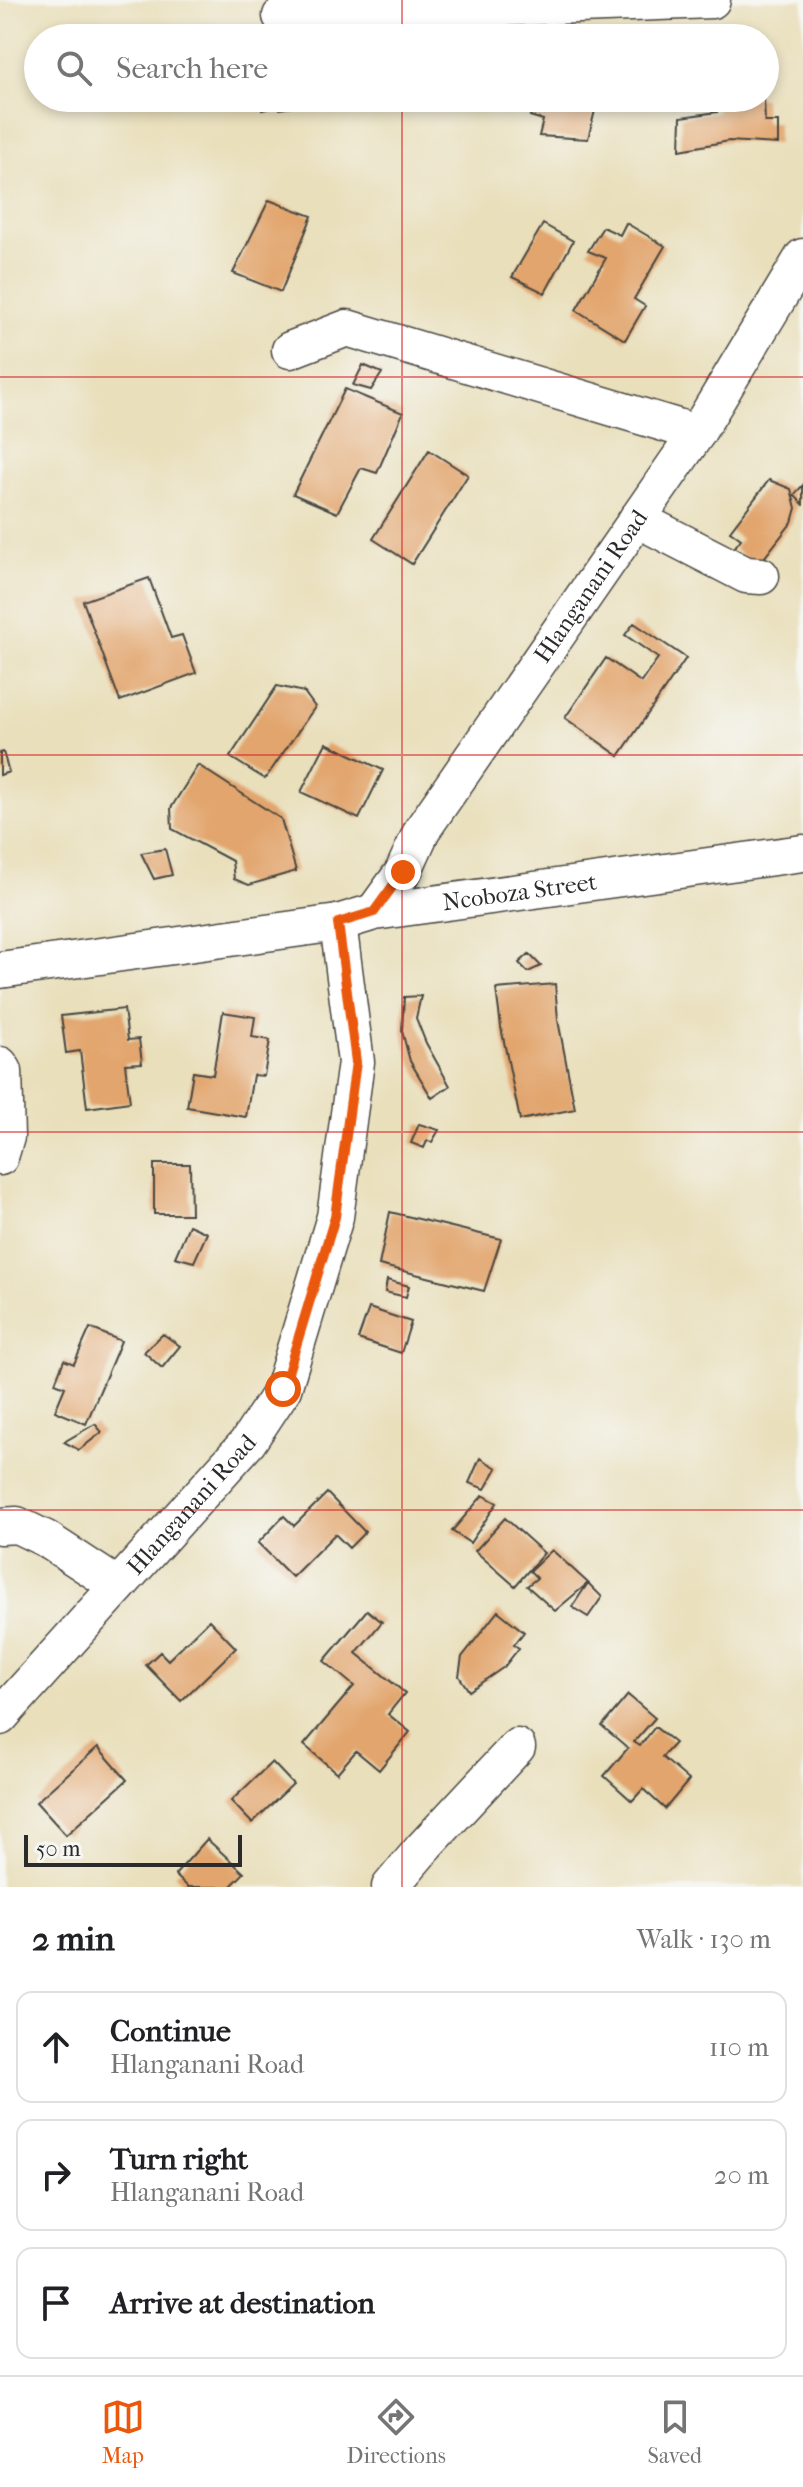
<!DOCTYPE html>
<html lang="en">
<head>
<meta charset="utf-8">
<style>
	:root { --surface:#fff; --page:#f6f6f6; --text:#202124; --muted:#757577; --line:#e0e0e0; --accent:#ea580c }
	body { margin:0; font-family:"IM FELL French Canon",serif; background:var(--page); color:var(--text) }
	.scale { position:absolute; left:24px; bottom:20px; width:218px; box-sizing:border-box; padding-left:8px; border:4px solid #2b2b2b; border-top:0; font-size:22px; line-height:28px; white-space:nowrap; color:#2b2b2b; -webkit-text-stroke:6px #f6f6f2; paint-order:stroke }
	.stop { position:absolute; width:24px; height:24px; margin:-18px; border:6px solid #ea580c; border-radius:50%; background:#fff }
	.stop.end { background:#ea580c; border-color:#fff; box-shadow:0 2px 8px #0008 }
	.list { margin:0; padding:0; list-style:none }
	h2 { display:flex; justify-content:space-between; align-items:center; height:104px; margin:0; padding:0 32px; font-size:34px }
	h2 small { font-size:26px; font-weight:400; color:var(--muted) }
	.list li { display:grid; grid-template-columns:52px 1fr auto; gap:24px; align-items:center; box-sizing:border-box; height:112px; margin:0 16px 16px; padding:0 16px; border:2px solid var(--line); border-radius:16px }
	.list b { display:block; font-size:30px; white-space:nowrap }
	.list p { margin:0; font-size:26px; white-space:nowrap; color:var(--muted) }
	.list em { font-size:26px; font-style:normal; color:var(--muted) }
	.icon { flex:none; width:44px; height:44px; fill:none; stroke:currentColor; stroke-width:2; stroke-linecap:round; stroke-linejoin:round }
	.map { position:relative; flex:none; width:803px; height:1887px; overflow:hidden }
	.search { position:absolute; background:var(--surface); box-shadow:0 4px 12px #0003; left:24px; right:24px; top:24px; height:88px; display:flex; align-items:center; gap:20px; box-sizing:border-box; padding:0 28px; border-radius:44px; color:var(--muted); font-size:30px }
	.sheet { height:488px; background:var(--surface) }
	nav { display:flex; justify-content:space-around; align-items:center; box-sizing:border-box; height:112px; border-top:2px solid var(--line); background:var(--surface); font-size:22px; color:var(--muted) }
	nav a { display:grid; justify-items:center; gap:4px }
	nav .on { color:var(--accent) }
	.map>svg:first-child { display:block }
	.building { fill:#e2a56d }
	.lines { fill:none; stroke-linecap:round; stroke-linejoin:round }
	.minor-casing { stroke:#484641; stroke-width:39 }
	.minor { stroke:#fff; stroke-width:36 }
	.route { stroke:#ea580c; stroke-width:10 }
	.grid { fill:none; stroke:#d62828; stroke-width:2; stroke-opacity:0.55 }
	.labels { text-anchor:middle; stroke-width:7; stroke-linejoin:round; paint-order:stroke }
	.street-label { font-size:24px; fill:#2b2b2b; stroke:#f6f6f2 }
</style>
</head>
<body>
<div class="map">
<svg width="803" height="1887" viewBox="0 0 803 1887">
	<rect width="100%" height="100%" fill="#f6f6f2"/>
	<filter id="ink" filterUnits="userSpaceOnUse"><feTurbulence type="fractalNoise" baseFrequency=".0125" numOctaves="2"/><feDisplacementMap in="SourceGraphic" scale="16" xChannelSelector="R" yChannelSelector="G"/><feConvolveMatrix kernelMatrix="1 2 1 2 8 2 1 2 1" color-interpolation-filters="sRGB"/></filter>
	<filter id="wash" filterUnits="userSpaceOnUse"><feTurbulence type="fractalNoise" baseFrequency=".006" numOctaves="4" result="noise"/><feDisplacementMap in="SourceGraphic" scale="32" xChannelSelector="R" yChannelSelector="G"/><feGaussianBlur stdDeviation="1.8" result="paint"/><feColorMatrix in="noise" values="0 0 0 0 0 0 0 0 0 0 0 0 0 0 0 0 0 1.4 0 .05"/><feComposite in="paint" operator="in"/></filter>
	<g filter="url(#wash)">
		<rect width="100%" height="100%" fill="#e9dfbb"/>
		<g id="blocks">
			<path class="building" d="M340,24l1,14h-41l16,-13z
				M258,98h105v10h-43l-1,-5 -39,6 -1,-3 -17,4z
				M536,98h62l-10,41 -49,-3 4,-16 -13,-4z
				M721,98h43l1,24h13v22l-49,-3 -49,9 1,-33 36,-5z
				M269,200l43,16 -31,76 -48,-19z
				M626,223l39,23 -31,53 11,7 -20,34 -49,-30 30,-52 -18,-7 15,-24 17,8z
				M543,224l30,17 -28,52 -33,-16z
				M363,365l19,8 -11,17 -18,-5z
				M345,389l58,24 -26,60 -16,-5 -24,45 -44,-19z
				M429,450l39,25 -56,89 -39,-25z
				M769,480l22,9 5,19 -4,14 -35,45 -23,-19 7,-9 -11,-8z
				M803,485v19l-9,-9z
				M149,578l22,60 11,-3 14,38 -76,28 -37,-100z
				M634,623l52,35 -67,98 -54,-38 41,-60 35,24 17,-24 -33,-23z
				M277,686l27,6 11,15 -50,72 -35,-22z
				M326,743l57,27 -24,49 -58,-27z
				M3,752l6,20 -9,3v-22z
				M198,765l83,54 15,52 -47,14 -15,-6 -2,-18 -60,-32 -1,-21z
				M165,849l7,26 -18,4 -13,-26z
				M529,954l12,12 -13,6 -9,-9z
				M555,984l3,36 17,89 -55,11 -19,-93 -5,-38z
				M421,996l-5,22 10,25 24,43 -18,12 -22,-37 -8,-30 2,-34z
				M124,1009l4,31 11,-1 3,24 -17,1 5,38 -43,6 -7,-57 -14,2 -5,-37z
				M223,1012l32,5 -3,20 18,3 -6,36 -11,-1 -7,42 -59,-10 6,-35 20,3z
				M419,1124l20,6 -7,12 -5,-1 -3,7 -13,-5z
				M154,1164h36l1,50h-37z
				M390,1212l111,27 -17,52 -105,-26z
				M189,1225l18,8 -13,29 -19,-5z
				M387,1280l22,6 -3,11 -21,-5z
				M369,1308l42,14 -10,31 -43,-14z
				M90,1328l31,13 -35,83 -31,-13 10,-24 -10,-4 9,-23 10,4z
				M163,1334l17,12 -18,22 -18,-16z
				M95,1424l7,8 -23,18 -15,-8z
				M480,1458l17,10 -12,21 -16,-6z
				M327,1493l38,39 -16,16 -14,-14 -43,43 -34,-34 26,-27 10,10z
				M483,1495l14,8 -27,40 -18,-12z
				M505,1518l39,35 -29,33 -40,-35z
				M552,1550l36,33 -33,28 -28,-25 10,-8 -7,-7z
				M588,1583l14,14 -14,20 -16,-10z
				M367,1610l15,12 -26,31 49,40 -17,21 22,18 -31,38 -23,-19 -19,22 -33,-28 50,-59 -30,-25z
				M498,1611l26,21 -10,13 5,3 -15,19 -35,24 -10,-15 3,-19z
				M209,1620l27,28 -55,53 -35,-36 14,-13 8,8z
				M628,1695l27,23 -21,24 6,4 15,-19 20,16 -13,14 27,23 -24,29 -22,-20 -11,12 -28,-25 24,-28 -26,-22z
				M98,1747l29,33 -61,55 -30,-33z
				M272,1762l21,22 -41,39 -21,-22z
				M207,1839l37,34 -14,14h-42l-13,-12z"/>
		</g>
	</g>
	<g filter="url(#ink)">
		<use href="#blocks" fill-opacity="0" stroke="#484641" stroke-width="2"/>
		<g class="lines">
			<g class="minor-casing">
				<g id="minor">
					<path d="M281,16l431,-16"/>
					<path d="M290,350l57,-22 350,105"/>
					<path d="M637,519l109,56 15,1"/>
					<path id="s1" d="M374,912l29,-40 19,-42 275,-397 106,-176"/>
					<path id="s2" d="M0,970l338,-47 36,-11 429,-59"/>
					<path d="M0,1065l4,6 2,66 -6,20"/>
					<path d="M0,1526l17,-1 29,14 72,47"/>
					<path id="s3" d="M0,1717l248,-275 35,-53 52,-172 21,-155 -18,-139"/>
					<path d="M390,1887l33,-39 94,-101"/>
				</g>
			</g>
			<use href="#minor" class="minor"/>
		</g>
	</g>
	<g class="lines" filter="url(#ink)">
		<path class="route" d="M283,1389l52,-172 21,-155 -18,-139 36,-11 29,-40"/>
	</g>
	<path class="grid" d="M402,0v38M402,98v1789M0,377h803M0,755h803M0,1132h803M0,1510h803"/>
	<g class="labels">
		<g class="street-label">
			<text dy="8" stroke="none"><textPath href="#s1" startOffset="392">Hlanganani Road</textPath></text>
			<text dy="8" stroke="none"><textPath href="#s2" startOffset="526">Ncoboza Street</textPath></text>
			<text dy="8" stroke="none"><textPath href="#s3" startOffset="286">Hlanganani Road</textPath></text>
		</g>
	</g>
</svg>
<div class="scale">50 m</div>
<div class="stop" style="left:283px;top:1389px"></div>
<div class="stop end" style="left:403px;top:872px"></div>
<div class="search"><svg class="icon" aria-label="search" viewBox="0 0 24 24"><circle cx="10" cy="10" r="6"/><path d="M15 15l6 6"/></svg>Search here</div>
</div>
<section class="sheet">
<h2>2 min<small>Walk · 130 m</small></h2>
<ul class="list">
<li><svg class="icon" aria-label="ahead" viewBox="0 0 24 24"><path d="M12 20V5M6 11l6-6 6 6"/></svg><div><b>Continue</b><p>Hlanganani Road</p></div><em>110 m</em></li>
<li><svg class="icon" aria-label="right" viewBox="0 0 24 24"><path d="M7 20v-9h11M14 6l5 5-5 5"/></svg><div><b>Turn right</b><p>Hlanganani Road</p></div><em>20 m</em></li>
<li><svg class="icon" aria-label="arrive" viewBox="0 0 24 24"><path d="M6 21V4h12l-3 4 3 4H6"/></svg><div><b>Arrive at destination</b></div></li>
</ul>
</section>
<nav>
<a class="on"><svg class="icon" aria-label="map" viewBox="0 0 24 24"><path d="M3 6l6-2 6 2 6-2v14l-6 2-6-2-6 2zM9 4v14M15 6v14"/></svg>Map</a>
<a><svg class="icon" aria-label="directions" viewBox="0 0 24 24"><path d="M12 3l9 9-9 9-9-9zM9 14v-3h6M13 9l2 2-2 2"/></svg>Directions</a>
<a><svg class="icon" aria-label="saved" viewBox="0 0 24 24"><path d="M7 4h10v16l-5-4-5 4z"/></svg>Saved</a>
</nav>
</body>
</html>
